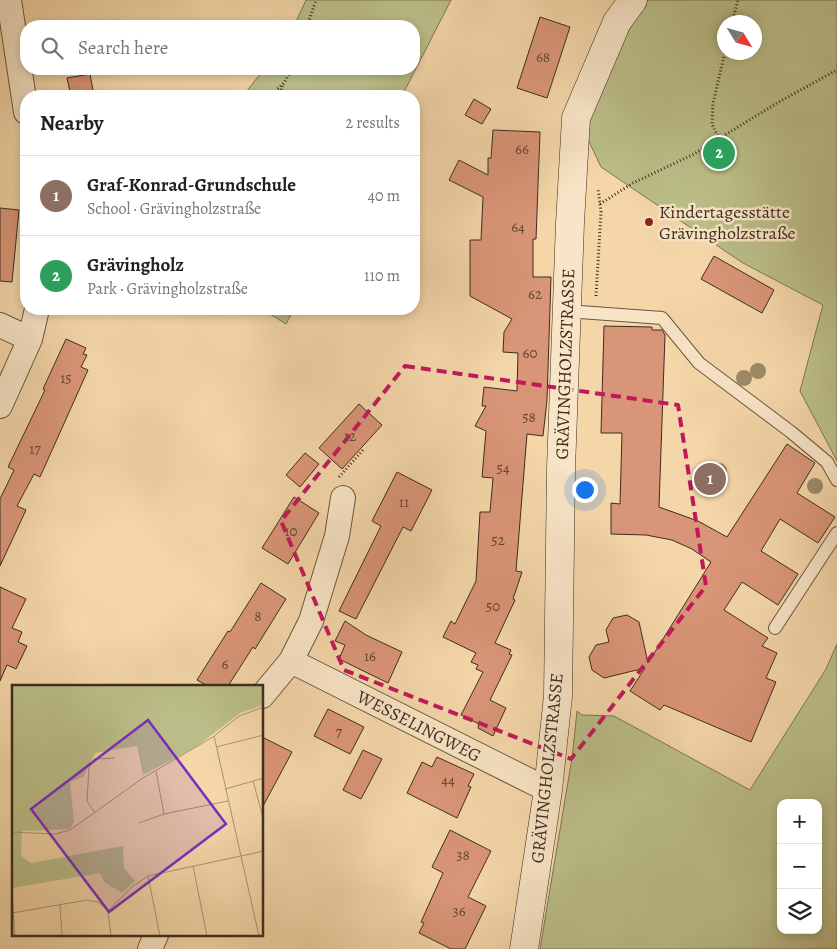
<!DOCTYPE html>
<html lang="en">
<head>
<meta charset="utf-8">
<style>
	:root { --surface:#fff; --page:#f6f6f6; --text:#222; --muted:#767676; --line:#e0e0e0; --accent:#8f2418 }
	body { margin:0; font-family:Alegreya,serif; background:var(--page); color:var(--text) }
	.controls { position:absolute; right:15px; bottom:15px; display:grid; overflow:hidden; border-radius:10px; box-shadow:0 2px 8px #0003 }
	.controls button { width:45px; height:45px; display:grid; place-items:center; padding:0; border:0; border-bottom:1px solid var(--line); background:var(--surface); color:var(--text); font:25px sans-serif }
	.compass { position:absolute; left:717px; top:15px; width:45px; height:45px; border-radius:50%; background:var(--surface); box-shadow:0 2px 8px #0003; rotate:127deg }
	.you { position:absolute; left:584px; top:489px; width:18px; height:18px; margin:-12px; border:4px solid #fff; border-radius:50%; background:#1a73e8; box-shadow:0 0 0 8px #1a73e833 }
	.badge { display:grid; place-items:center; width:32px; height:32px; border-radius:50%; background:var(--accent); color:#fff; font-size:16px; font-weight:700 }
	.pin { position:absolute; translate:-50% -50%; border:2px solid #fff; box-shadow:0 1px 5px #0006 }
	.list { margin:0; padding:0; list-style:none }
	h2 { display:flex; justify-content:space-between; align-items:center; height:65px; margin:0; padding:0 20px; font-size:21px }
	h2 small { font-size:16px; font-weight:400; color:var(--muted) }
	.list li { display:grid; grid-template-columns:32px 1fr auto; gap:15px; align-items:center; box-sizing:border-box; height:80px; padding:0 20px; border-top:1px solid var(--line) }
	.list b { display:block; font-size:19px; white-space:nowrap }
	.list p { margin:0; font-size:16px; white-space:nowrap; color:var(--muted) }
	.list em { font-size:16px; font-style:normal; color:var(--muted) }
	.icon { flex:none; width:28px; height:28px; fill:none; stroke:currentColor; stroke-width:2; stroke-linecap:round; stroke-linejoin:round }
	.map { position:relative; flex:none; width:837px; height:949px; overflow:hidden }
	.search { position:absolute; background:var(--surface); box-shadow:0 2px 8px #0003; left:20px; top:20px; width:400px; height:55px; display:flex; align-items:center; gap:12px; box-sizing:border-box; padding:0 18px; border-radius:20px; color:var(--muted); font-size:19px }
	.panel { position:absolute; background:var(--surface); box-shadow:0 2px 8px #0003; left:20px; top:90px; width:400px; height:225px; border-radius:20px }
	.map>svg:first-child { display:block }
	.green { fill:#bbbe88; stroke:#7c7654; fill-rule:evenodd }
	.building { fill:#d99577; stroke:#3c2d1f }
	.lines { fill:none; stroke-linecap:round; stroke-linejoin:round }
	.service-casing { stroke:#6a5741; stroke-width:14 }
	.minor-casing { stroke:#6a5741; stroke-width:26 }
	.secondary-casing { stroke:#3c2d1f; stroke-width:29 }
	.path { stroke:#3c2d1f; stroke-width:3; stroke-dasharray:1 2.5; stroke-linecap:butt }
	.service { stroke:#f8e4c6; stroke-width:12 }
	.minor { stroke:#f8e4c6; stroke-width:24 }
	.secondary { stroke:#f8e4c6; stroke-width:28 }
	.tree { fill:#9d8968 }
	.marked { fill:none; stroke:#c2185b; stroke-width:4; stroke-dasharray:10 6; stroke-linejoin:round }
	.poi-dot { fill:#8f2418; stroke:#f8e4c6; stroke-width:2 }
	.labels { text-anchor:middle; stroke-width:5; stroke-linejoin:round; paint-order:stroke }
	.number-label { font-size:15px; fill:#634735 }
	.poi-label { font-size:18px; fill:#3c2d1f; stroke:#f8e4c6; text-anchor:start }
	.street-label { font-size:18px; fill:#3c2d1f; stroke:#f8e4c6 }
	.inset-road { fill:none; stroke:#aa9271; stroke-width:1 }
	.view { fill:#7b2cbf; fill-opacity:0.15; stroke:#7b2cbf; stroke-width:2.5 }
	.inset-edge { fill:none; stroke:#3c2d1f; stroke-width:2.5 }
</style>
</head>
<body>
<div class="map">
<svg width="837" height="949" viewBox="0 0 837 949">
	<rect width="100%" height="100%" fill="#f4d6a8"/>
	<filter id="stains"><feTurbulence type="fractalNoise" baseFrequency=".004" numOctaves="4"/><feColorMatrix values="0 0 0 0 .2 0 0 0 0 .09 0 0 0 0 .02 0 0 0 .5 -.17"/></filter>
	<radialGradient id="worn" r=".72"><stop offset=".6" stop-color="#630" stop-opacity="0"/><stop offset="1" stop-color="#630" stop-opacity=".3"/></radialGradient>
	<path class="green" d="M306,0h145l-49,96h-159l21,-27h150v-43h-120z
		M648,0h189v461l-37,-70 23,-86 -80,-42 -142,-96 -23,-49 58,-100zM724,22h30v30h-30z
		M262,309h32l-8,15z
		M837,644v305h-297l32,-191 5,-47 5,4 32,1 136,74 76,-121zM781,803h37v127h-37z"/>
	<path class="building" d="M540,17l30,10 -23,71 -30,-10z
		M90,74l4,22h-23l-4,-18z
		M474,99l17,10 -9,15 -17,-9z
		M493,130l47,2 -4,107h-3v38h18l-4,123 -4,36 -16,-2 -11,137 6,1 -9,27 2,1 -20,43 16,7 -2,4 3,1 -22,45 16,8 -13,28 -15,-8 1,-4 -18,-9 22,-43 -7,-3 2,-4 -7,-3 5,-9 -33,-16 8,-16 4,3 21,-43 4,-69h10l3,-34 -11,-1 4,-46 -11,-5 11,-20h-4l2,-19 33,4 1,-38 -15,-1 1,-20 8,-13 -42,-23v-56h11l2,-43 -34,-17 10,-20 29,15v-17h3z
		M0,208l19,2 -7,72 -12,-1z
		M714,256l60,34 -12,23 -61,-34z
		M604,326l48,1v3h10l3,5 -6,172 39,14 29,16 60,-93 28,19 -18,30 38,24 -17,26 -38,-24 -19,32 37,23 -20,31 -36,-23 -18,28 44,28 -6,8 15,7 -11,25 10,4 -25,60 -87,-37 -4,5 -30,-19 15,-23 -41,10 -12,-8 -3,-13 7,-12 13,-3 -3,-12 7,-12 14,-3 12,7 9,41 63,-101 -19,-13 -20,-9 -26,-5 -35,-1v-31l9,1 2,-71h-21z
		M66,339l20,9 -3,6 4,1 -6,12 7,3 -48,107 -6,-3 -17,32 9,4 -26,56v-67l14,-29 -6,-3 37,-77 -2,-1z
		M359,404l23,21 -40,44 -23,-21z
		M305,453l14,11 -19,23 -14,-12z
		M397,472l35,18 -21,41 -8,-4 -47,92 -17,-8 42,-85 -9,-5z
		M294,497l25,16 -31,51 -26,-16z
		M261,583l25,16 -31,50 -2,-2 -25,39h-20l-11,-6 31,-49 2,1z
		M0,587l26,12 -14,29 10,4 -4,10 9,4 -11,23 -9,-4 -7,16z
		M345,621l21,14 36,17 -14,31 -49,-24 6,-14 -10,-4z
		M328,709l36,18 -14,27 -36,-18z
		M262,737l30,15 -30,56z
		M363,750l19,9 -21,40 -18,-9z
		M437,757l37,17 -6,12 3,1 -14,31 -50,-25 15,-31 10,5z
		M450,830l41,21 -23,46 18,9 -21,43h-14l-32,-16 5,-10 -3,-1 22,-49 -11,-6z"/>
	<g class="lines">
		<g class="service-casing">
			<path id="service" d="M566,311l96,7 37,45 92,69 36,30 10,18
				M775,628l62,-95"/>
		</g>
		<g class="minor-casing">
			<path id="minor" d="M9,0l17,112
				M0,325l30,14
				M0,406l30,-67 7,-30
				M291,661l20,-40 26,-85 6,-38
				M262,696l29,-35 257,129
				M150,949l6,-14"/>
		</g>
		<g class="secondary-casing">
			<path id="secondary" d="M524,949l24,-159 10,-94 3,-227 9,-246 6,-105 41,-96 16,-22"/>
		</g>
		<path class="path" d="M732,22l6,-22
			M307,26l9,-26
			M270,96l14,-13 8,-14
			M278,96l5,-10
			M719,139l-7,-15 1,-21 12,-51
			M600,204l33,-21 61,-29 83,-51 60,-33
			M596,296l5,-84 -3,-24
			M339,477l24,-27"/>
		<use href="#service" class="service"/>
		<use href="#minor" class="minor"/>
		<use href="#secondary" class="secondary"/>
	</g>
	<g class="tree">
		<circle cx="758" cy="371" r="8"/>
		<circle cx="744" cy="378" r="8"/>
		<circle cx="719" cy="471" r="8"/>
		<circle cx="815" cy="486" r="8"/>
	</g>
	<path class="marked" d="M405,366l273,39 28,181 -135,173 -227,-89 -63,-149z"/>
	<circle class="poi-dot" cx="649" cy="222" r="5"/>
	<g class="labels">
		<g class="number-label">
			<text x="543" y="62">68</text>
			<text x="522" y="154">66</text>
			<text x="518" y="232">64</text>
			<text x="535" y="299">62</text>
			<text x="530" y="358">60</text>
			<text x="66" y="383">15</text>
			<text x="529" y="422">58</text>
			<text x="350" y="441">12</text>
			<text x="35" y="454">17</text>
			<text x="503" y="473">54</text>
			<text x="404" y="507">11</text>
			<text x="291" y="536">10</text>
			<text x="498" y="545">52</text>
			<text x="493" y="611">50</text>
			<text x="258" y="621">8</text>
			<text x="370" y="661">16</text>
			<text x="225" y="669">6</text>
			<text x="339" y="737">7</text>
			<text x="448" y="785">44</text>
			<text x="463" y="860">38</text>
			<text x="459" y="916">36</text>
		</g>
		<g class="poi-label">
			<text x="659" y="218">Kindertagesstätte<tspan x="659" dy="21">Grävingholzstraße</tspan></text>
		</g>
		<g class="street-label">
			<text transform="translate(565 364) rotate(-88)" y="6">GRÄVINGHOLZSTRASSE</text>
			<text transform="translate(419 726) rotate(27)" y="6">WESSELINGWEG</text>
			<text transform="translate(547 768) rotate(-84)" y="6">GRÄVINGHOLZSTRASSE</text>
		</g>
	</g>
	<g transform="translate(12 685)">
		<rect width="251" height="251" fill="#f4d6a8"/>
		<path d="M0,0h251v20l-23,8 -44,34 -53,28 -6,-29 -42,7 -12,24 -13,5 4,40 -4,7 -48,2 -1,25 10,7 92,-17 1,22 11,13 -13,12 -18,-11 -4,-9 -88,15z" fill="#bbbe88"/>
		<path class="inset-road" d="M202,51l45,200M204,62l48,-12M144,86l8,43 64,-13M241,96l11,40M213,104l39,-11M83,128l-8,-12 2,-34 5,-8 21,-1M127,138l25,-9M0,147l43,2 15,-4 73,-52 70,-41 26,-21 25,-9M181,181l14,70M136,191l12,60M0,209l3,42M48,220l2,31M96,226l25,-25 15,-10 116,-25M96,226l3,25M0,228l75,-13 11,2 10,9"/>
		<path class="view" d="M136,35l78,104 -117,88 -78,-103z"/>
		<rect width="251" height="251" class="inset-edge"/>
	</g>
	<rect width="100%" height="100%" filter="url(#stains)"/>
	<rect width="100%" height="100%" fill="url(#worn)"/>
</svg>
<div class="controls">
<button>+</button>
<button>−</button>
<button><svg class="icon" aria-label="layers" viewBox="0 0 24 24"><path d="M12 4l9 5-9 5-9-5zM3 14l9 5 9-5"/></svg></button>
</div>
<svg class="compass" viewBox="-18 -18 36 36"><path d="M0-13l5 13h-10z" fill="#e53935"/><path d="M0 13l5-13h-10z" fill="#767676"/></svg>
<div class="you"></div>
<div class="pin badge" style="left:710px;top:479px;background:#8d6e63">1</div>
<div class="pin badge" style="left:719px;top:153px;background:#2e9e5b">2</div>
<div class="search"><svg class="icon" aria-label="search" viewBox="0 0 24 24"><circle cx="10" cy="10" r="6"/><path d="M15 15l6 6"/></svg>Search here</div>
<section class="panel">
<h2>Nearby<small>2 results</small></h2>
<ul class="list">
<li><span class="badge" style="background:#8d6e63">1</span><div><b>Graf-Konrad-Grundschule</b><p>School · Grävingholzstraße</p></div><em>40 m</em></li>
<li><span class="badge" style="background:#2e9e5b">2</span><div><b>Grävingholz</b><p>Park · Grävingholzstraße</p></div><em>110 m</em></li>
</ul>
</section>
</div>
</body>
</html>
